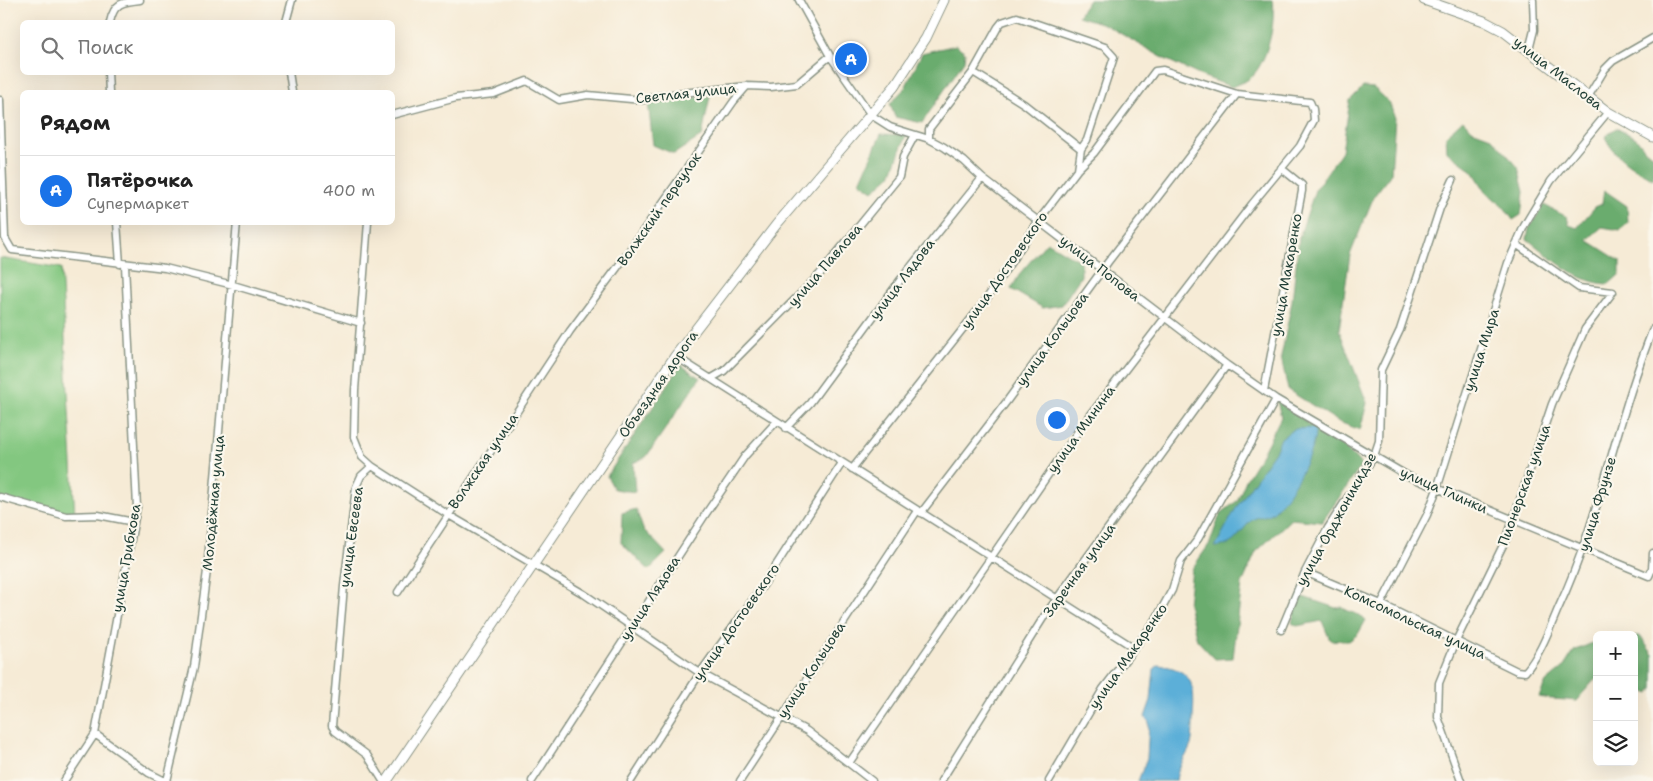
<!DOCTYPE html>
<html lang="ru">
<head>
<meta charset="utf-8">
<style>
	:root { --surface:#fff; --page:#f2f2f2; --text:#222; --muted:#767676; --line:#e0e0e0; --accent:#1a73e8 }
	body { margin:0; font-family:"Shantell Sans",sans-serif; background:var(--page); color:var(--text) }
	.controls { position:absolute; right:15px; bottom:15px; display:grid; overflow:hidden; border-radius:8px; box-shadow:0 5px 20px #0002 }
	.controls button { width:45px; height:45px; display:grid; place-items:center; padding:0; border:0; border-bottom:1px solid var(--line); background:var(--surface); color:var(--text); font:25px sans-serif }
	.you { position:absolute; left:1056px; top:419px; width:18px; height:18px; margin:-12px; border:4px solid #fff; border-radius:50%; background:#1a73e8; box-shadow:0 0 0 8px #1a73e833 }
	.badge { display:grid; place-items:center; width:32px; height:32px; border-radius:50%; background:var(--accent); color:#fff; font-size:16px; font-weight:700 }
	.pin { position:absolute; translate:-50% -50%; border:2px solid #fff; box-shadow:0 1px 5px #0006 }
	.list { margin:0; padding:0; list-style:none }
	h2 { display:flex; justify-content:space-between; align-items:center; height:65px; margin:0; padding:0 20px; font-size:21px }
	h2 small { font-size:16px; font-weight:400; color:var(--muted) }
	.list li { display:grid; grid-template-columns:32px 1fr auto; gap:15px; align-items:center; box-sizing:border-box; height:70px; padding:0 20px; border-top:1px solid var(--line) }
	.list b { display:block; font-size:19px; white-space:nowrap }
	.list p { margin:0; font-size:16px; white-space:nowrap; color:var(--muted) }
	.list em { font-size:16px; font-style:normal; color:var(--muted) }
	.icon { flex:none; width:28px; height:28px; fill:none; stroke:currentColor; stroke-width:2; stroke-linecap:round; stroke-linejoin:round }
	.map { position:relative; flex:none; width:1653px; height:781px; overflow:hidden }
	.search { position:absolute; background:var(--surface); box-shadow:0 5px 20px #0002; left:20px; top:20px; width:375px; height:55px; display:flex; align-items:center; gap:12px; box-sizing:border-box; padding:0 18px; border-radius:8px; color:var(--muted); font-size:19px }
	.panel { position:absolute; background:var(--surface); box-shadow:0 5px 20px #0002; left:20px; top:90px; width:375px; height:135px; border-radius:8px }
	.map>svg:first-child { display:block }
	.green { fill:#83c780; stroke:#51825a }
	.forest { fill:#6aac6e; stroke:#447451 }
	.water { fill:#5cafd8; stroke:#3e7686 }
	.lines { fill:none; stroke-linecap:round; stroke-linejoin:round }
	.street-casing { stroke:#8a9485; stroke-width:9 }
	.secondary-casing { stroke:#8a9485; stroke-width:11 }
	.street { stroke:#fff; stroke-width:6 }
	.secondary { stroke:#fff; stroke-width:9 }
	.labels { text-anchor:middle; stroke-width:4.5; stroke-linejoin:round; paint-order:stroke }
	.street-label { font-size:14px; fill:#1f3d34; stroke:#fbf7ec }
</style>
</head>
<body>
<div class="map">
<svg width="1653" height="781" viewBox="0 0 1653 781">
	<rect width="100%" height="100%" fill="#fbf7ec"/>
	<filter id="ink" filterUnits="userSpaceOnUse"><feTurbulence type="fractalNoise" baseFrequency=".02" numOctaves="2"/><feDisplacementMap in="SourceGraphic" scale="10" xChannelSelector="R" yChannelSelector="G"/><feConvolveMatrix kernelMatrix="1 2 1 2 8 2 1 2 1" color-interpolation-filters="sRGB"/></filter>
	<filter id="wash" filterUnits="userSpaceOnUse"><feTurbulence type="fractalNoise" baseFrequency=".0096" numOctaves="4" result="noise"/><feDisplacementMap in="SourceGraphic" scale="20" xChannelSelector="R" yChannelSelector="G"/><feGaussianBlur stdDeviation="1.12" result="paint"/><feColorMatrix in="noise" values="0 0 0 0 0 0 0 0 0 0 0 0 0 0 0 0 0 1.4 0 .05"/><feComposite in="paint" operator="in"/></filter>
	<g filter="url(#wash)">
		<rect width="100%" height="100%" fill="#f6ebd6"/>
		<path class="green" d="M0,258l61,10 14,249 -75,-19z"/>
		<path class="forest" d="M1089,0h183c5,21 -5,64 -22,78 -4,4 -13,6 -18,9l-33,-12 -34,-16 -61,-35 -26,-8z
			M956,45l9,7 -1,9 -42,62 -27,-6 -5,-13 15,-16 17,-35z
			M1363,87l11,1 15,14 6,16 -4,56 -17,22 -24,59 -11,75 28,73 -7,27 -21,-8 -51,-32 -7,-33 11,-56 7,-63 16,-48 27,-39 8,-51z
			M710,96l-8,40 -28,18 -21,-9 -5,-43z
			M1463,120l9,10 19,7 27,30 6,25 -3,23 -8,5 -9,-13 -18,-15 -13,-21 -26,-19 -1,-16z
			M1616,128l20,10 10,13 7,4v24c-20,-11 -38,-21 -48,-42z
			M881,134l25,1 -15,40 -18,16 -13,-9z
			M1604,190l23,16 1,17 -8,7 -18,-3 -15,13 33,21v13l-11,10c-31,0 -58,-27 -82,-45l2,-11 15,-23 23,12 2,8 8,3 18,-21 7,-3z
			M1047,242l34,20v14l-19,29 -19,3 -32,-19 10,-17z
			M681,365l19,13 -54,79 -13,6 2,29 -21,-3 -7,-13z
			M1277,401l38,27 24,13 23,24 -40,57 -31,-3 -35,33 -14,32 -9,74 -18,1 -18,-19 -9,-36 4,-35 18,-26 10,-29 17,-13 9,-21 16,-26 19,-37z
			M636,509l7,20 23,24 -17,17 -28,-27 1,-30z
			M1303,597l33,11 6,-1c7,6 17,6 24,13l-8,14 -9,7 -19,-1 -8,-19 -25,5 -5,-3 3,-15z
			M1634,636h6l13,19v34l-4,5 -15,-9z
			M1597,641v36l-21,24c-12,-2 -25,-1 -37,-4l7,-15 17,-14 11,-17z"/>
		<path class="water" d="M1315,428c2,23 -26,70 -43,85 -6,4 -16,3 -21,8 -15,14 -13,24 -36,26l21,-39 40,-58 5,-12 13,-9z
			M1159,665c36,5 36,22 34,53 0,9 0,19 -2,27 -5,13 -14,22 -15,36h-38l9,-23 2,-36 -4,-5 6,-17 3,-31z"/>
	</g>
	<g filter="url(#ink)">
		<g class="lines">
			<g class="street-casing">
				<path id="street" d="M799,0l31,56 41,59 19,12 39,12 15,8 20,14 18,17 245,187 49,34 132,77 241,100 3,-7 1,-16
					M110,22c4,-19 12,-20 30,-22
					M286,22l6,-22
					M1529,50l5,-20 -1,-30
					M108,72l1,20
					M289,72l3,20
					M973,72l51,32 57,45 -3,20
					M1588,97l17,-28 8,-8 40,-23
					M0,100l5,138 7,12 153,18 68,17 128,38
					M392,115l64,-17 38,-4 33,-13 32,19 29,-5 54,5 22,-5 83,-9 24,1 26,-3 33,-28
					M929,139v-10l44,-57 25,-45 4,-5 15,-5 88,30 9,10 -27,83 -6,9
					M117,222l3,42
					M368,222l-13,168 -1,47 8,20 10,9 -11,10 -5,11 -12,99 -12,140 3,5 32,24 16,26
					M1516,244l63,44 34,4
					M675,356l458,291
					M712,378l12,-7 95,-96 80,-98 4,-20 12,-22
					M1264,391l38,-200v-6l-21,-17
					M786,428l24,-25 91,-124 81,-101
					M372,466l75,48 137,80 116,79 107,58 65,50
					M0,497l66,19 32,-1 36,7
					M921,513l86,-112 101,-139 129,-168
					M1305,572l76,32 136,67 8,1c15,-17 24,-42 33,-63 42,-90 58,-188 95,-280
					M398,592l172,-261 47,-63 117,-167 13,-15
					M1381,604l46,-89 10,-26 71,-226 16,-37 27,-45 57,-69
					M1281,630l24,-58 23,-44 46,-72 5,-15 2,-71 19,-40 40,-122 13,-28
					M95,734l54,39 16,8
					M849,763l230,-333 173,-226 48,-58 14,-26 -1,-11 -3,-7 -73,-8 -74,-24 -8,1 -61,82 -16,16 -39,51 -54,81 -133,168
					M64,781l31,-47 42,-227 -12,-242
					M167,781l27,-114 13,-96 30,-349
					M532,781l173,-266 40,-59 32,-35
					M631,781l69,-108 64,-89 78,-121
					M740,781l177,-270
					M941,781l104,-166 182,-250
					M1049,781l54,-92 52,-68 17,-31 9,-29 17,-22 78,-140
					M1461,781l-23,-64 1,-34 17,-42 52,-106 44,-131 33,-75 28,-37"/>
			</g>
			<g class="secondary-casing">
				<path id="secondary" d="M1424,0l60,21 19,10 105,81 45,25
					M387,781l288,-425 101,-131 118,-138 32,-49 18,-38"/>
			</g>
			<use href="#street" class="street"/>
			<use href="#secondary" class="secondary"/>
		</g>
	</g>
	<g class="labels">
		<g class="street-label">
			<text transform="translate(1558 73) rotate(38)" y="5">улица Маслова</text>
			<text transform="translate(686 93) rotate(-6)" y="5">Светлая улица</text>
			<text transform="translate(659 209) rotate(-55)" y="5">Волжский переулок</text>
			<text transform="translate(825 265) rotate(-49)" y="5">улица Павлова</text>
			<text transform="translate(1100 268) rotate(38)" y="5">улица Попова</text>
			<text transform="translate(1004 270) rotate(-55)" y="5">улица Достоевского</text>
			<text transform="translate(1286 275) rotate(-80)" y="5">улица Макаренко</text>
			<text transform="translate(902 279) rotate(-53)" y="5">улица Лядова</text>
			<text transform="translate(1052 339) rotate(-54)" y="5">улица Кольцова</text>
			<text transform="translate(1481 350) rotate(-72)" y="5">улица Мира</text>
			<text transform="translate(658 384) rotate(-55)" y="5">Объездная дорога</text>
			<text transform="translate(1081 429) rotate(-54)" y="5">улица Минина</text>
			<text transform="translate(483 461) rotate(-56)" y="5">Волжская улица</text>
			<text transform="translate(1524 485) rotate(-70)" y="5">Пионерская улица</text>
			<text transform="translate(1444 490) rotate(24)" y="5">улица Глинки</text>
			<text transform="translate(213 503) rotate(-85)" y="5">Молодёжная улица</text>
			<text transform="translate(1597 504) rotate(-73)" y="5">улица Фрунзе</text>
			<text transform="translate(1336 519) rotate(-61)" y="5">улица Орджоникидзе</text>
			<text transform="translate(351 537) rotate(-82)" y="5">улица Евсеева</text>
			<text transform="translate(126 558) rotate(-80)" y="5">улица Грибкова</text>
			<text transform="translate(1079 570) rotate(-54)" y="5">Заречная улица</text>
			<text transform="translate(650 598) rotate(-57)" y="5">улица Лядова</text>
			<text transform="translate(736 622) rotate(-55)" y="5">улица Достоевского</text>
			<text transform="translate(1415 622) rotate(25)" y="5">Комсомольская улица</text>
			<text transform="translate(1128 656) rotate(-55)" y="5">улица Макаренко</text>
			<text transform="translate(811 670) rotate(-57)" y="5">улица Кольцова</text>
		</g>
	</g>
</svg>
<div class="controls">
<button>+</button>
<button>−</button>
<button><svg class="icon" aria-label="layers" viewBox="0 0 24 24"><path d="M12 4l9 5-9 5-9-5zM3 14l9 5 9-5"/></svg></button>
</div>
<div class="you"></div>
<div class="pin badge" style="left:851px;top:59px">A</div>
<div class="search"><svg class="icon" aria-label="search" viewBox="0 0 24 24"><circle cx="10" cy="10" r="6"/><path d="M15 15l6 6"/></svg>Поиск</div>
<section class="panel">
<h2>Рядом<small></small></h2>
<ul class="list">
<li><span class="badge">A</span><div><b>Пятёрочка</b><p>Супермаркет</p></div><em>400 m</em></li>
</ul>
</section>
</div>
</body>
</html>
